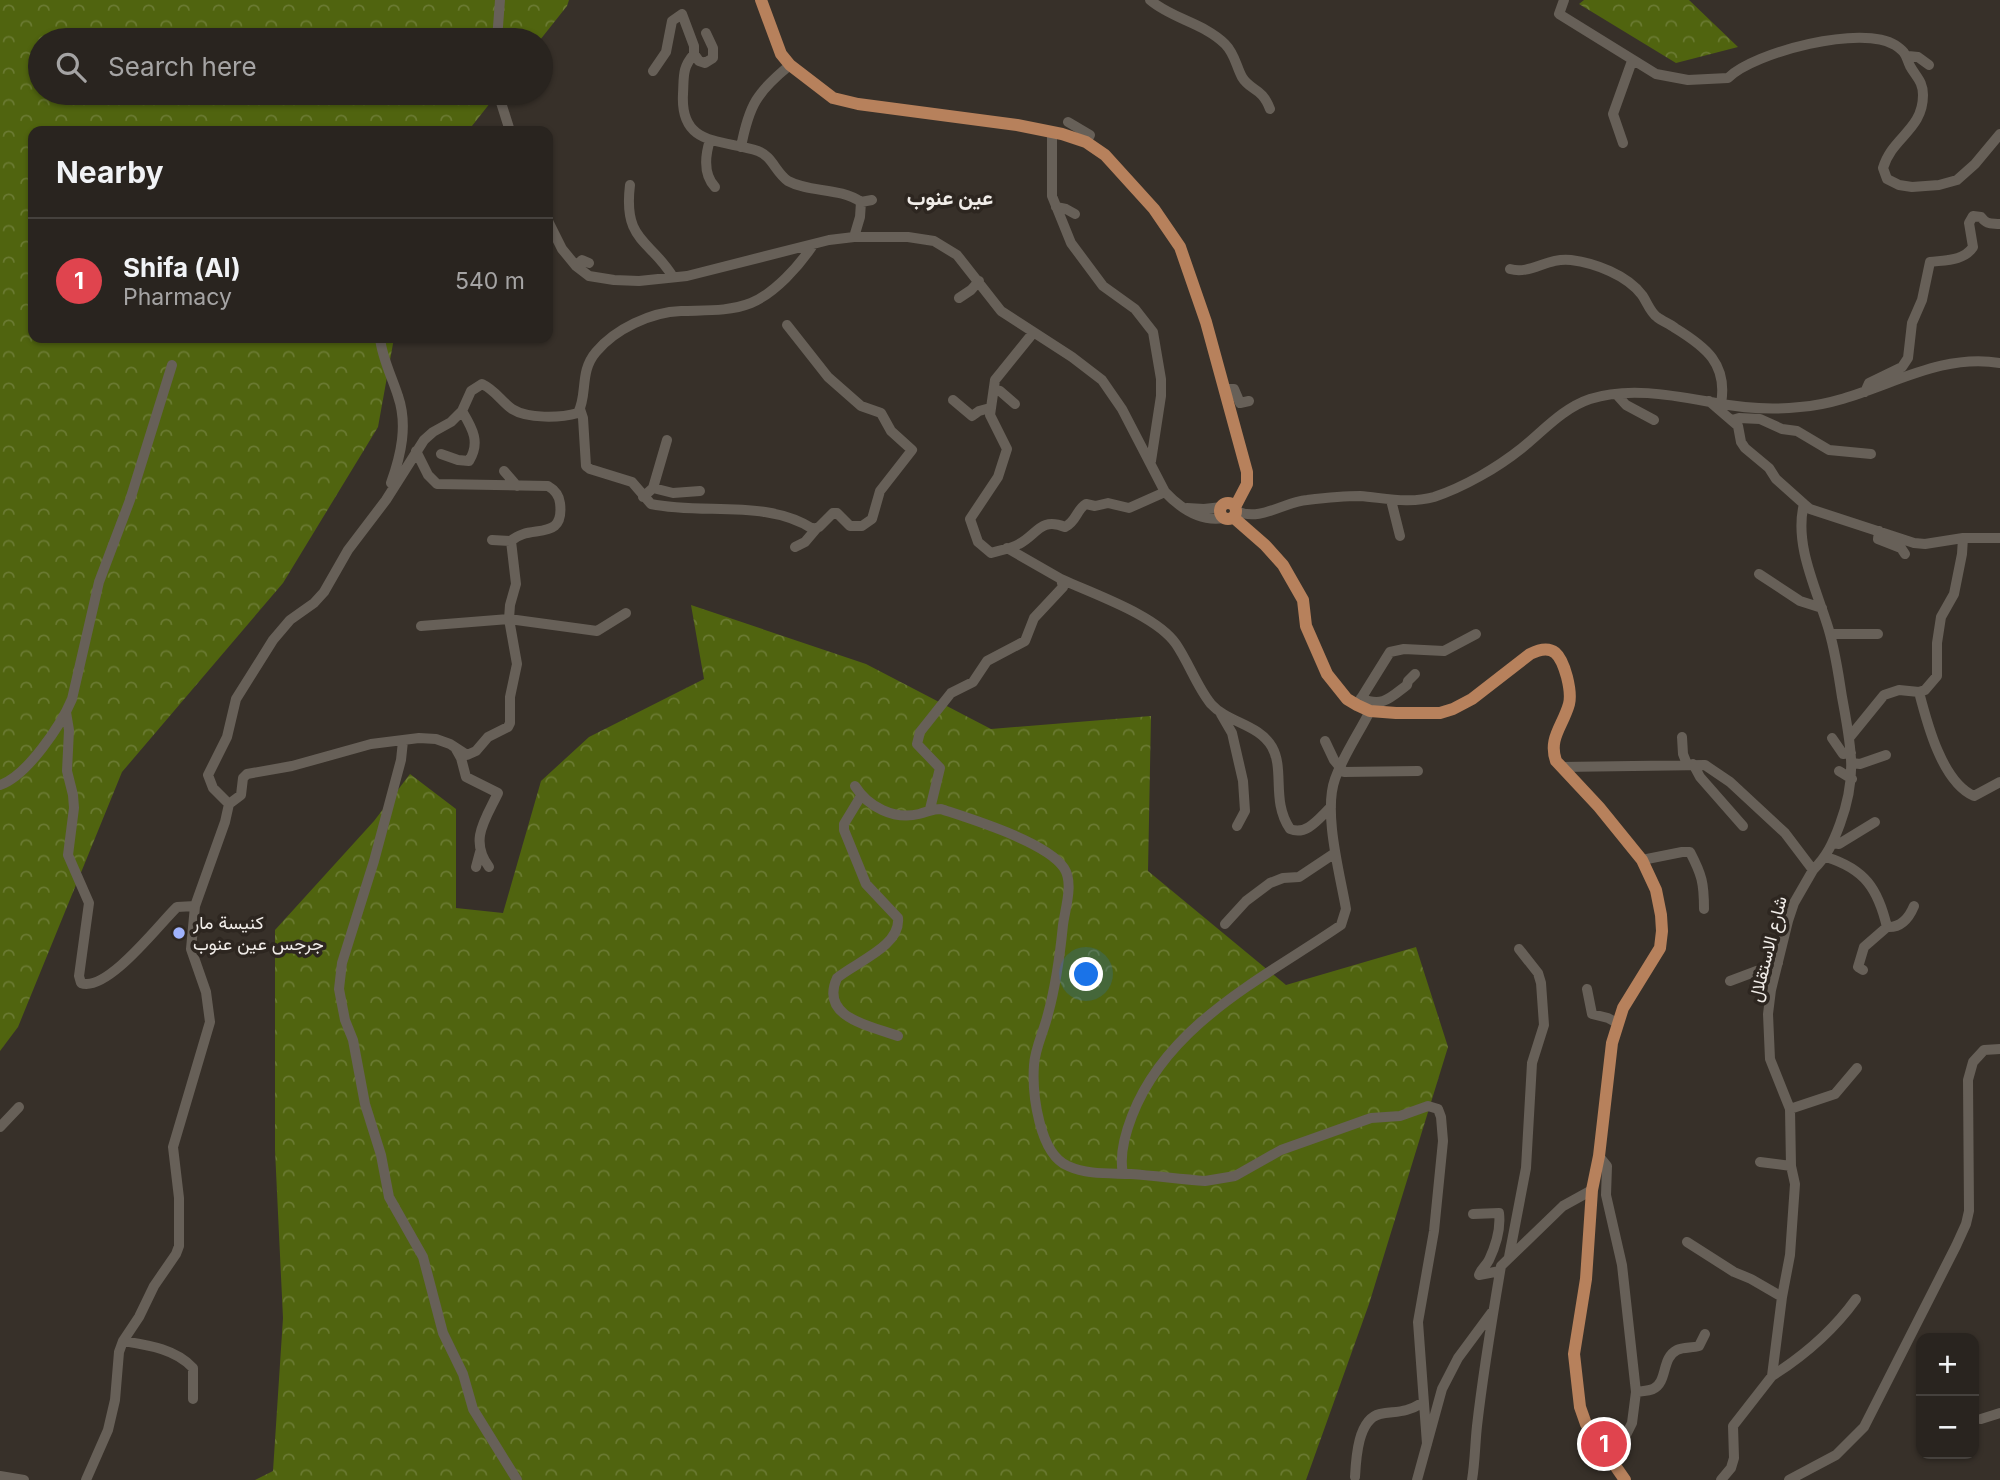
<!DOCTYPE html>
<html lang="en">
<head>
<meta charset="utf-8">
<style>
	:root { --surface:#29241f; --page:#312c28; --text:#f1f3f6; --muted:#a5a4a4; --line:#45413d; --accent:#8bbbb9 }
	body { margin:0; font-family:Inter,Vazirmatn,sans-serif; background:var(--page); color:var(--text) }
	.controls { position:absolute; right:21px; bottom:21px; display:grid; overflow:hidden; border-radius:14px; box-shadow:0 2px 5px #0004 }
	.controls button { width:63px; height:63px; display:grid; place-items:center; padding:0; border:0; border-bottom:2px solid var(--line); background:var(--surface); color:var(--text); font:35px sans-serif }
	.you { position:absolute; left:1087px; top:975px; width:24px; height:24px; margin:-18px; border:5px solid #fff; border-radius:50%; background:#1a73e8; box-shadow:0 0 0 10px #1a73e833 }
	.badge { display:grid; place-items:center; width:46px; height:46px; border-radius:50%; background:var(--accent); color:#fff; font-size:23px; font-weight:700 }
	.pin { position:absolute; translate:-50% -50%; border:4px solid #fff; box-shadow:0 2px 7px #0006 }
	.list { margin:0; padding:0; list-style:none }
	h2 { display:flex; justify-content:space-between; align-items:center; height:91px; margin:0; padding:0 28px; font-size:30px }
	h2 small { font-size:23px; font-weight:400; color:var(--muted) }
	.list li { display:grid; grid-template-columns:46px 1fr auto; gap:21px; align-items:center; box-sizing:border-box; height:126px; padding:0 28px; border-top:2px solid var(--line) }
	.list b { display:block; font-size:26px; white-space:nowrap }
	.list p { margin:0; font-size:23px; white-space:nowrap; color:var(--muted) }
	.list em { font-size:23px; font-style:normal; color:var(--muted) }
	.icon { flex:none; width:38px; height:38px; fill:none; stroke:currentColor; stroke-width:2; stroke-linecap:round; stroke-linejoin:round }
	.map { position:relative; flex:none; width:2000px; height:1480px; overflow:hidden }
	.search { position:absolute; background:var(--surface); box-shadow:0 2px 5px #0004; left:28px; top:28px; width:525px; height:77px; display:flex; align-items:center; gap:18px; box-sizing:border-box; padding:0 24px; border-radius:38px; color:var(--muted); font-size:26px }
	.panel { position:absolute; background:var(--surface); box-shadow:0 2px 5px #0004; left:28px; top:126px; width:525px; height:217px; border-radius:14px }
	.map>svg:first-child { display:block }
	.forest { fill:url(#forest-crowns) }
	.lines { fill:none; stroke-linecap:round; stroke-linejoin:round }
	.minor { stroke:#676058; stroke-width:10 }
	.major { stroke:#b7815c; stroke-width:12 }
	.poi-dot { fill:#a0b3fd; stroke:#2d2620; stroke-width:2.5 }
	.labels { text-anchor:middle; stroke-width:7; stroke-linejoin:round; paint-order:stroke }
	.poi-label { font-size:18px; fill:#f1ede9; stroke:#2d2620; text-anchor:start }
	.street-label { font-size:18px; fill:#f1ede9; stroke:#2d2620 }
	.quarter-label { font-size:21px; font-weight:bold; fill:#f1ede9; stroke:#2d2620 }
</style>
</head>
<body>
<div class="map">
<svg width="2000" height="1480" viewBox="0 0 2000 1480">
	<defs>
		<pattern id="forest-crowns" width="20" height="18" patternUnits="userSpaceOnUse" patternTransform="scale(1.75)"><rect width="20" height="18" fill="#50640f"/><path d="M2 6a3 3 0 1 1 6 0M12 15a3 3 0 1 1 6 0" fill="none" stroke="#6a7a32"/></pattern>
	</defs>
	<rect width="100%" height="100%" fill="#373029"/>
	<path class="forest" d="M0,0h569l-2,6 -27,34h-500v53h458l-30,38h-435v207h361l-16,89 -95,156 -161,189 -104,255 -18,24z
		M1584,0h105l49,47 -62,16 -97,-59z
		M691,605l175,59 125,65 160,-13 -3,155 138,114 130,-38 32,100 -79,257 -63,176h-1051l18,-9 10,-153 -8,-168v-220l99,-109 36,-47 46,35v99l47,5 38,-132 48,-44 115,-58z"/>
	<g class="lines">
		<path class="minor" d="M1150,0c22,19 54,23 75,44 10,10 11,22 17,33 8,14 20,10 28,32
			M1564,0l-5,14 97,60 32,6 40,-2c26,-26 135,-54 167,-33 12,8 10,10 15,21 6,11 13,15 13,29 0,35 -31,42 -40,73l4,11 12,6 13,2 27,-2 18,-5 18,-16 25,-30
			M497,40l3,-40
			M694,54l5,7 6,2 8,-5v-10l-7,-15
			M1908,56l10,1 11,8
			M653,71l13,-19 6,-31 10,-7 12,32v8c-12,14 -10,22 -11,40 -3,53 39,45 75,57 14,5 18,22 30,30 22,12 51,6 73,21l-1,15 -6,20
			M498,93l12,38
			M1068,122l22,13 -4,7
			M1052,132v64l19,47 32,43 32,23 18,23 8,47v17l-10,65
			M710,140c-5,16 -7,34 5,47
			M1623,143l-10,-29 19,-53
			M741,147c8,-42 16,-55 49,-82
			M630,185c-7,57 20,54 43,92
			M861,202l11,-2
			M1056,207l10,2 9,5
			M548,221l14,28 14,17 13,10 25,4 25,1 48,-5 142,-36 25,-3h54l26,4 23,14 44,56 71,46 30,23 20,29 43,83c16,17 35,30 59,26
			M576,266l6,-6 7,3
			M1510,269c21,6 37,-12 61,-9 24,3 56,15 71,35 5,7 8,17 15,22 5,4 13,7 18,11 31,19 53,36 46,76
			M959,298l12,-8 8,-9
			M1033,333l-38,47 -5,35 17,34 -9,28 -28,42 8,23 13,11c9,-3 19,-4 28,-9 18,-9 21,-27 46,-17 12,-6 11,-17 21,-23l9,2 13,-3 21,5 36,-16
			M380,338c2,20 12,39 18,58 10,29 3,59 -7,87
			M1224,389h10l6,14 9,-2
			M995,390l5,1 15,13
			M1865,392l4,-9 33,-16 6,-9 4,-35 10,-23 8,-38c15,-2 34,-1 43,-15l-4,-24 4,-7 8,1c6,8 10,6 19,7
			M1617,395l9,10 28,15
			M953,400l19,16 7,-5 11,-3
			M1709,401l29,25 3,16 4,6 24,20 7,11 28,25c-10,39 11,82 23,120 8,24 11,48 15,73 9,49 16,79 -2,127 -7,19 -13,32 -27,46
			M580,409l3,9 3,48 4,3 42,13 19,22c52,11 116,-5 162,25l6,-2 14,-14h4l13,13h12l10,-7 8,-28 32,-41 -21,-19 -10,-18 -20,-7 -33,-29 -41,-52
			M1732,420l7,-2 21,1 22,10 15,2 32,19 42,4
			M441,454l17,6 11,1c12,-19 3,-33 -7,-50
			M504,471l13,15
			M653,488l14,-48
			M643,497l10,-9 20,5 27,-2
			M1391,500l9,36
			M1804,504l6,5 104,34 11,1 38,-6h37
			M1187,508l17,1 18,-2
			M1236,511c25,11 47,-9 71,-11 17,-2 36,-4 53,-4 25,2 49,8 74,1 30,-10 63,-29 88,-49 21,-17 41,-40 68,-49 40,-13 86,-3 126,4 27,5 57,7 84,4 70,-5 129,-56 200,-44
			M1879,531l-1,8 23,9 4,6
			M492,540l19,1
			M795,547l10,-5 11,-13
			M1759,574l41,27 22,7
			M1061,579c32,15 95,36 115,65 13,19 21,43 35,60 17,19 48,20 61,43 13,23 -1,54 18,82 17,7 29,-11 41,-22
			M421,626l88,-7 88,12 29,-18
			M1830,634h48
			M1919,692c8,31 23,90 55,104l26,-14
			M1361,698c21,10 29,0 46,-13l1,-4 7,-7
			M1357,705l33,-53 14,-3 40,2 32,-17
			M66,712l3,18 -2,41 6,24 1,13 -6,47 21,48 -10,73 2,7c26,10 79,-60 96,-76l18,-1
			M1221,714l11,19 11,48 2,30 -8,15
			M1682,737l1,17 4,10
			M1832,738l11,16 8,-1
			M1849,738l35,-43 15,-5 20,2 6,-2 12,-14v-33l4,-26 13,-23 8,-40 1,-16
			M403,741l-2,19 -27,101 -32,102 -3,26 6,31 8,20 12,64 16,51 8,42 34,60 20,76 20,41 10,35 44,71
			M1325,741l9,19 10,12 74,-1
			M456,749l5,9 5,19 32,16c-13,27 -29,47 -9,74
			M1852,763l8,1 26,-9
			M1693,764l7,13 43,49
			M1561,767l144,-2 25,17 55,51 28,37 -19,33 -6,18 -17,69 -3,24 2,45 20,50 1,57 4,18 -5,71 -8,42 -10,79 -39,50 1,32 -3,10 -10,12
			M1839,771l13,8
			M0,785c27,-9 61,-60 72,-86l27,-117 31,-82 42,-135
			M855,786c13,21 39,34 64,28 9,-2 13,-5 22,-5 30,10 106,33 123,59 10,15 1,41 -1,57 -3,30 -7,60 -15,89 -4,17 -13,34 -14,51 -2,28 5,89 34,101 20,9 42,7 63,8 25,2 49,5 74,7l30,-5 46,-26 90,-32 29,-2 28,-10 10,3 3,8 2,24 -9,90 -16,91 9,122
			M861,796l-17,28v6l22,54 32,34c3,28 -42,44 -61,60 -18,40 34,48 61,58
			M229,804l12,-9 2,-17 4,-4 45,-8 79,-22 48,-6 17,1 14,5 17,11 9,-4 12,-14 20,-10 2,-4v-26l7,-33 -8,-45 1,-14 6,-21 -5,-43c18,-18 54,2 49,-38 -1,-8 -5,-13 -12,-17l-111,-2 -9,-9 -12,-24
			M930,809l10,-41 -23,-24 3,-12 31,-39 22,-11 14,-21 38,-20 9,-23 29,-31 -2,-8 -54,-31
			M1833,843l6,1 36,-22
			M1826,857c39,12 52,32 61,70l-23,20 -6,20 5,3
			M1642,860l40,-8h8c12,23 14,31 14,57
			M476,867l4,-15
			M1225,924l21,-23 24,-18 13,-5 16,-1 36,-24
			M1887,927c14,1 22,-9 27,-21
			M1730,981l48,-18
			M1587,989l5,25 16,4 9,5
			M1790,1109l45,-15 22,-26
			M0,1127l19,-20
			M1599,1156l8,10 -1,29 16,70 14,127 -4,31 -20,40
			M1760,1162l31,4
			M1123,1174c-4,-19 2,-40 9,-58 36,-93 132,-138 209,-191l5,-16c-6,-35 -23,-97 -11,-130 8,-23 24,-46 35,-68
			M1473,1214l26,-1c2,16 -3,32 -10,47 -3,6 -8,9 -10,15l21,-4
			M1687,1242l47,30 17,7 31,18
			M1509,1257l17,-89 6,-105 12,-38 -3,-42 -3,-10 -19,-24
			M123,1341c25,4 53,8 70,27v31
			M1772,1376c33,-21 61,-45 84,-77
			M1636,1392c5,-1 12,-1 17,-3 15,-7 8,-31 24,-39 6,-3 15,-2 22,-4l6,-12
			M1981,1419l19,-6
			M0,1476l24,4
			M1355,1477c1,-19 3,-58 25,-63 17,-3 26,-1 42,-11
			M86,1480l22,-50 7,-30 4,-48 4,-11 16,-24 15,-31 22,-32 3,-8v-48l-6,-51 37,-125 -4,-30 -15,-43 4,-43 30,-84 4,-18 -16,-16 -5,-13 19,-38 9,-38 37,-59 17,-20 24,-17 10,-11 24,-42 38,-50 38,-60 9,-8 18,-10 11,-11 9,-20 11,-7c13,6 19,17 30,25 16,10 48,9 66,4 10,-19 1,-41 18,-61 19,-23 55,-40 85,-41 23,-1 47,1 70,-8 24,-10 48,-37 62,-58
			M1417,1480l25,-91 16,-31 34,-46
			M1472,1480c3,-18 3,-36 5,-54 6,-53 15,-107 24,-160l62,-60 29,-16
			M1789,1480l47,-25 28,-28 92,-181 10,-22 3,-13 -1,-131 5,-18 11,-12 16,-1"/>
		<path class="major" d="M761,0l20,54 9,11 43,33 25,6 159,21 45,9 24,8 19,13 49,54 26,38 26,75 41,150v12l-12,23
			M1220 511a8 8 0 1 1 16 0a8 8 0 1 1-16 0Z
			M1233,517l32,28 18,20 20,35 3,26 21,48 20,25 10,6 13,6 26,2h44l13,-4 19,-10 58,-45c24,-12 31,1 37,23 2,8 4,19 2,27 -6,22 -21,34 -13,57l43,46 43,53 14,30 5,25 1,16 -2,17 -37,60 -11,35 -13,113 -7,34 -6,89 -12,75 6,53 6,17 39,56"/>
	</g>
	<circle class="poi-dot" cx="179" cy="933" r="7"/>
	<g class="labels">
		<g class="poi-label">
			<text x="193" y="929">كنيسة مار<tspan x="193" dy="21">جرجس عين عنوب</tspan></text>
		</g>
		<g class="street-label">
			<text transform="translate(1768 949) rotate(-76)" y="6">شارع الاستقلال</text>
		</g>
		<g class="quarter-label">
			<text x="950" y="205">عين عنوب</text>
		</g>
	</g>
</svg>
<div class="controls">
<button>+</button>
<button>−</button>
</div>
<div class="you"></div>
<div class="pin badge" style="left:1604px;top:1444px;background:#e0444e">1</div>
<div class="search"><svg class="icon" aria-label="search" viewBox="0 0 24 24"><circle cx="10" cy="10" r="6"/><path d="M15 15l6 6"/></svg>Search here</div>
<section class="panel">
<h2>Nearby<small></small></h2>
<ul class="list">
<li><span class="badge" style="background:#e0444e">1</span><div><b>Shifa (Al)</b><p>Pharmacy</p></div><em>540 m</em></li>
</ul>
</section>
</div>
</body>
</html>
